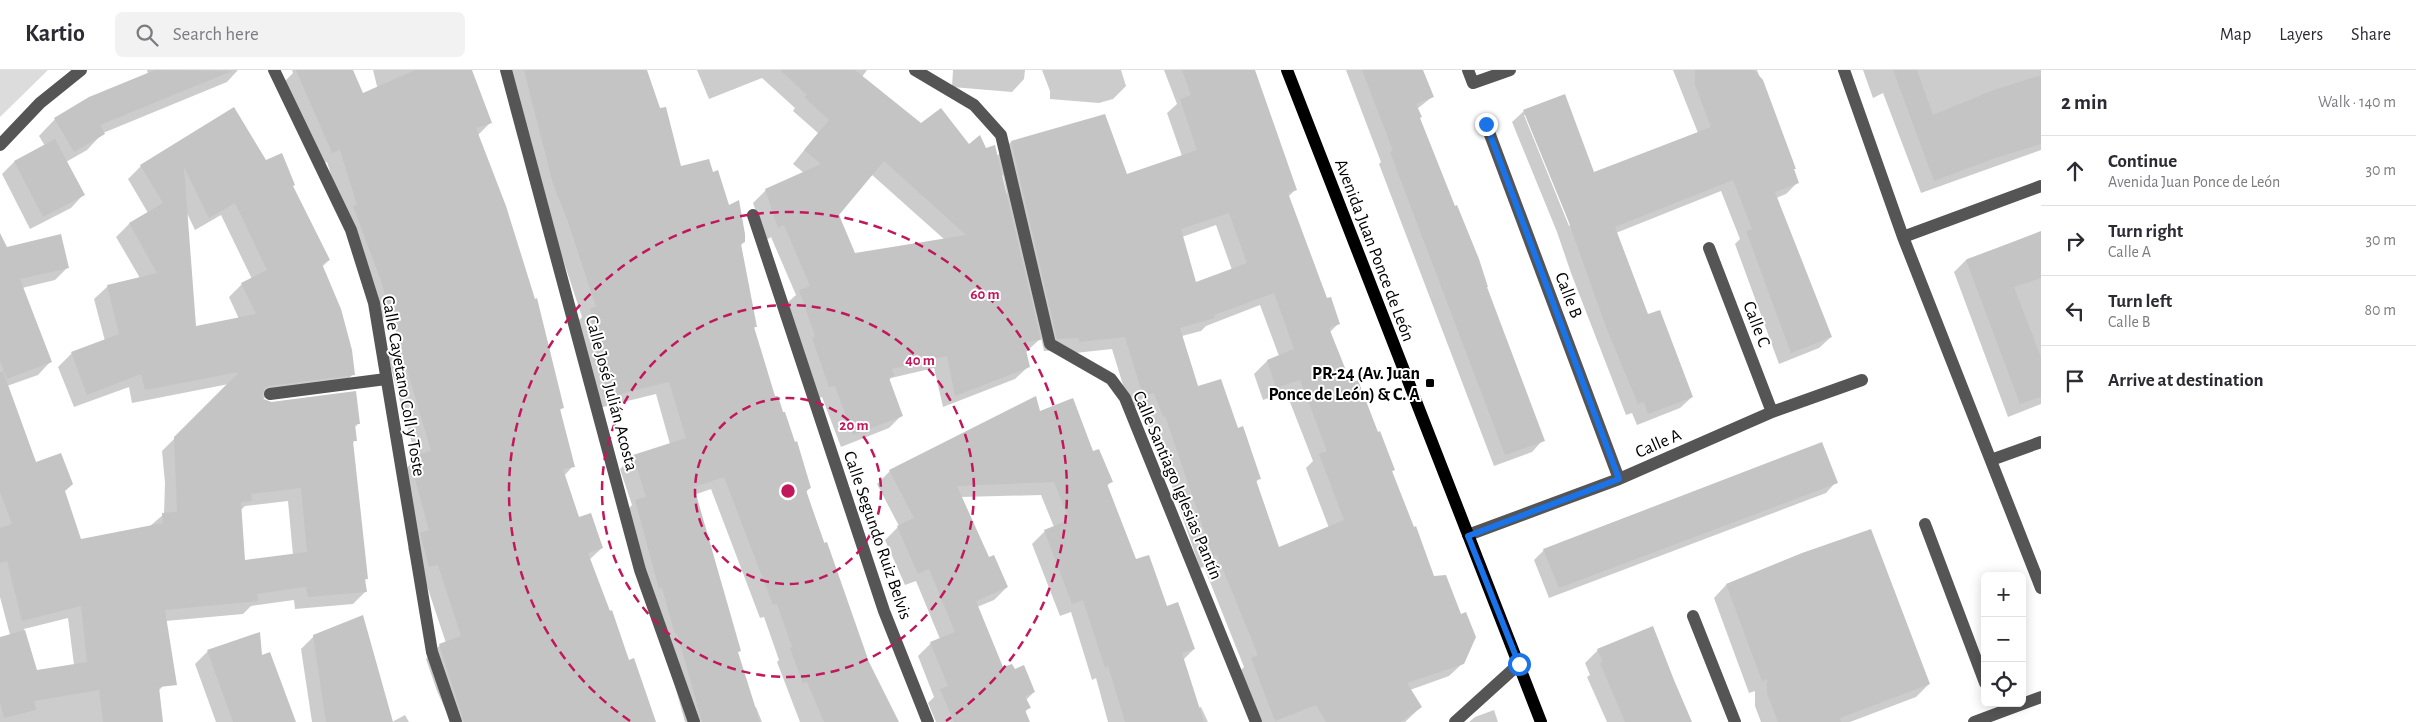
<!DOCTYPE html>
<html lang="en">
<head>
<meta charset="utf-8">
<style>
	:root { --surface:#fff; --page:#f2f2f3; --text:#2b2b33; --muted:#7c7c81; --line:#e1e1e2 }
	body { margin:0; font-family:"Alegreya Sans",sans-serif; background:var(--page); color:var(--text) }
	.controls { position:absolute; right:15px; bottom:15px; display:grid; overflow:hidden; border-radius:8px; box-shadow:0 2px 12px #0003 }
	.controls button { width:45px; height:45px; display:grid; place-items:center; padding:0; border:0; border-bottom:1px solid var(--line); background:var(--surface); color:var(--text); font:25px sans-serif }
	.stop { position:absolute; width:15px; height:15px; margin:-11px; border:4px solid #1a73e8; border-radius:50%; background:#fff }
	.stop.end { background:#1a73e8; border-color:#fff; box-shadow:0 1px 5px #0008 }
	.list { margin:0; padding:0; list-style:none }
	h2 { display:flex; justify-content:space-between; align-items:center; height:65px; margin:0; padding:0 20px; font-size:21px }
	h2 small { font-size:16px; font-weight:400; color:var(--muted) }
	.list li { display:grid; grid-template-columns:32px 1fr auto; gap:15px; align-items:center; box-sizing:border-box; height:70px; padding:0 20px; border-top:1px solid var(--line) }
	.list b { display:block; font-size:19px; white-space:nowrap }
	.list p { margin:0; font-size:16px; white-space:nowrap; color:var(--muted) }
	.list em { font-size:16px; font-style:normal; color:var(--muted) }
	.icon { flex:none; width:28px; height:28px; fill:none; stroke:currentColor; stroke-width:2; stroke-linecap:round; stroke-linejoin:round }
	.map { position:relative; flex:none; width:2041px; height:652px; overflow:hidden }
	header { display:flex; align-items:center; gap:30px; box-sizing:border-box; height:70px; padding:0 25px; background:var(--surface); border-bottom:1px solid var(--line) }
	header strong { font-size:24px }
	nav { display:flex; gap:28px; margin-inline-start:auto; font-size:18px }
	.search { width:350px; height:45px; background:var(--page); display:flex; align-items:center; gap:12px; box-sizing:border-box; padding:0 18px; border-radius:8px; color:var(--muted); font-size:19px }
	main { display:flex }
	aside { flex:1; background:var(--surface) }
	.map>svg:first-child { display:block }
	.green { fill:#dcdcdc }
	.shadow { fill:#0003; fill-rule:evenodd }
	.building { fill:#c4c4c4; fill-rule:evenodd }
	.lines { fill:none; stroke-linecap:round; stroke-linejoin:round }
	.minor { stroke:#555; stroke-width:12 }
	.major { stroke:#000; stroke-width:12 }
	.route { stroke:#1a73e8; stroke-width:6 }
	.ring { fill:none; stroke:#c2185b; stroke-width:2.5; stroke-dasharray:9 6 }
	.poi-dot { fill:#000; stroke:#fff; stroke-width:2 }
	.labels { text-anchor:middle; stroke-width:4; stroke-linejoin:round; paint-order:stroke }
	.street-label { font-size:18px; fill:#000; stroke:#fff }
	.poi-label { font-size:18px; font-weight:bold; fill:#000; stroke:#fff; text-anchor:end }
	.centre { fill:#c2185b; stroke:#fff; stroke-width:2.5 }
	.ring-label { font-size:15px; text-anchor:middle; font-weight:bold; fill:#c2185b; stroke:#fff; stroke-width:4; stroke-linejoin:round; paint-order:stroke }
</style>
</head>
<body>
<header>
<strong>Kartio</strong>
<div class="search"><svg class="icon" aria-label="search" viewBox="0 0 24 24"><circle cx="10" cy="10" r="6"/><path d="M15 15l6 6"/></svg>Search here</div>
<nav><a>Map</a><a>Layers</a><a>Share</a></nav>
</header>
<main>
<div class="map">
<svg width="2041" height="652" viewBox="0 0 2041 652">
	<rect width="100%" height="100%" fill="#fff"/>
	<path class="green" d="M0,0h48l-48,47z"/>
	<path class="shadow" d="M147,0h91l-11,12 -124,51 -16,17 -21,12 17,33 -12,13 -41,21 -28,-55 12,-12 31,-16 -6,-10 16,-17 35,-21 58,-24z
		M292,0h52l49,81 -20,-81h98l20,52 -13,13 29,134 -130,52 -50,-159 -8,3 -36,-82 10,-10z
		M508,0h138l34,98 48,38 16,36 -4,4 16,80 -3,3 22,69 35,90 -4,4 62,171 30,59h-98l-23,-60 2,-2 -15,-43 -4,1 -49,-129 -17,6 43,158 17,55 2,-1 6,15h-77l-21,-76 -42,-131 10,-10 -12,-36 14,-13 36,-12 -14,-50 -65,16 -14,-88 5,-5 -28,-85z
		M697,0h170l-5,7 107,86 27,-6 15,-15 115,33 56,-19 -15,-43 10,-9 -13,-34h89l42,120 -7,7 38,103 13,23 -9,9 21,52 43,86 -3,2 72,191 -14,13 -39,14 11,17 -16,15h-148l-19,-49 6,-6 -40,-100 -4,1 -48,-140 -3,1 -8,-24 -11,3 -18,-59 -46,5v-4l-22,1 -3,-13 -16,15 3,14 -13,12 -72,28 -9,-39 -43,10 -3,3 14,34 -13,13 -48,19 -19,-50 -5,2 -30,-96 9,-8 -25,-58 -5,3 -13,-37 13,-13 38,-17 -11,-9 25,-31 -25,-22 2,-3 -33,-30 -53,21zM871,104l74,66 -91,14 -16,-39zM1003,105l4,19 -13,-11zM1216,155l16,45 -36,14 -14,-47zM1260,235l19,51 -12,5 -13,13 9,26 23,-8 27,69 -7,7 23,60 -50,21 -24,-66 5,-5 -22,-49 -40,-41 -16,-52 19,-5 5,-5z
		M953,0h72l-1,9 -12,13 -60,-5z
		M1042,0h79l5,16 -13,13 -14,4 -49,-4v-8z
		M1346,0h76l10,27 -15,12 2,10 124,321 -11,12 -38,14 -115,-302 2,-2z
		M1673,0h84l38,98 -2,2 5,12 -12,12 -10,4 55,139 -12,11 -40,16 -44,-120 5,-5 -19,-48 -105,42 32,83 44,81 -12,11 -43,17 -5,-12 -6,2 -55,-142 -14,-41 -45,-110 12,-11 69,62 105,-40zM1524,45h3l44,110 -2,1z
		M1863,0h178v80l-120,43 -38,-100 -10,5z
		M265,92l27,24 37,74 -7,7 31,107 -13,14 -78,10 1,2 96,23 -5,5 1,12 -3,4 15,134 -3,3 2,10 -13,13 -58,5 -1,-9 -43,6 -8,8 -77,7 -3,65 -5,5 4,31h-162v-84l10,-3 -10,-38v-332l68,2 -13,13 -33,8 29,73 -13,14 -31,11 29,77 28,28 16,49 70,-14 14,-12 1,-31 -3,-32 67,-67 -97,19 -3,-16 -55,20 -16,-40 13,-13 34,-13 -11,-42 14,-13 32,-8 -24,-41 13,-13 19,-11 -20,-34 13,-13zM186,141l9,19 26,-15 31,64 -10,5 -13,13 10,22 -44,8zM288,431l5,54 -49,6 -4,-50 5,-5zM68,548l6,47 -38,7 -12,-43z
		M2041,162v172l-33,13 -54,-145 13,-13z
		M400,270l163,67 -4,4 14,55 -9,10 15,43 23,29 -13,12 39,101 27,61h-204l-14,-31 -11,-32 14,-14 6,-2 -22,-66 -8,3 -8,-32 7,-8 -10,-70 11,-12 -29,-104z
		M1039,343l54,39 18,30 -4,4 28,75 59,88 -11,11 15,48 3,-1 7,15h-100l-12,-44 -4,2 -21,-68 -11,4 -28,-72 13,-13 9,-4 -13,-32 -80,2 27,61 19,29 -13,13 -17,7 25,62 12,1 20,22 -8,8 3,8 -4,4 3,10h-92l-8,-19 6,-6 -16,-41 13,-13 9,-4 -24,-58 -11,4 -20,-45 14,-14 -22,-42 13,-13z
		M1836,412l-10,11 -277,105 -15,-38 10,-10z
		M1726,515l203,99 -13,13 -66,25h-89l-6,-16v-15l-6,2 -35,-95z
		M259,564l2,23 33,65h-78l-21,-58 12,-12z
		M314,566l78,86h-80l-11,-73z
		M1598,580l92,72h-83l-20,-45 3,-2 -5,-12z
		M1494,640l4,12h-29l6,-5z
		M405,645l4,7h-17z"/>
	<path class="building" d="M155,0l77,1 -132,54 5,9 -31,18 -20,-34 35,-21z
		M296,0h57l10,23 52,-23h57l20,53 -16,5 30,78 29,93 2,-1 27,110 -4,1 15,58 -12,2 16,48 12,-4 12,35 -15,5 22,58 2,-1 17,50 5,-2 22,64h-192l-25,-78 22,-8 -23,-71 -9,2 -9,-34 9,-3 -14,-51 8,-3 -6,-21 14,-4 -50,-170 -28,-75 4,-1 -17,-55 -8,3z
		M524,0h123l13,38 6,-1 15,59 28,-7 4,13 5,-2 11,35 10,-5 6,34v8l-4,2 16,83h-3l21,69h3l5,16h2l10,30 2,-1 14,47 -5,2 18,53 3,-1 42,120 30,60h-75l-17,-40 -4,2 -13,-36 2,-1 -15,-43 -4,1 -49,-128 -30,10 47,164 -3,1 22,70h-58l-25,-89 -2,1 -13,-46 -3,1 -24,-89 11,-3 -13,-42 53,-17 -17,-56 -65,16 -14,-90 6,-1 -29,-88 -14,-35z
		M780,0h75l66,53 20,-15 28,36 11,-9 6,13 9,-3 46,195 -17,2 6,25 -75,29 -8,-40 -55,13 3,7 -6,2 14,38 -50,19 -18,-49 -6,1 -17,-49 3,-2 -16,-46 11,-4 -26,-61 -6,3 -13,-39 56,-25 -17,-14 25,-30 -25,-23 3,-2zM884,91l82,74 -111,18 -16,-38z
		M1182,0h73l42,120 -9,3 39,105 4,-1 9,27 -11,4 22,55 7,-3 20,52 2,-1 15,39 -3,1 22,56 2,-1 18,50 12,-1 15,39 5,-2 10,25 -12,27 -57,19 15,24 -22,15h-74l-10,-17 -41,16 -24,-63 7,-3 -41,-100 -4,1 -48,-140 -2,1 -9,-24 -11,3 -18,-59 -46,5v-4l-22,1 -46,-198 94,-27 22,60 70,-24 -17,-51 11,-4zM1229,143l18,50 -51,19 -15,-53zM1274,223l20,56 -27,11 9,28 24,-8 27,71 -8,3 25,66 -65,27 -23,-67 5,-1 -18,-53 -5,2 -17,-49 -23,7 -18,-58 35,-10 -1,-3z
		M1362,0h61l11,27 -18,7 6,13 -2,1 35,88 2,-1 22,54 9,28h-1l58,154 -40,14 -115,-303 3,-1z
		M1695,0h59l9,10 33,89h-2l5,14 -24,9 57,145 -41,16 -45,-122 6,-2 -19,-49 -118,47 33,87 12,-4 33,87 -45,17 -4,-12 -6,2 -32,-77 -38,-107 -45,-110 42,-16 29,78 117,-45 -16,-42z
		M1893,0h24l16,45 58,-24 50,-16v69l-46,14 -61,23z
		M234,37l32,53 16,-7 13,32 -2,1 37,74 -8,4 19,45 11,41 3,25 -86,11 -4,2 -3,7 2,4 7,3 85,-11 4,33h-5l2,17h-4l15,138h-3l2,13 -59,5 -2,-10 -49,7 1,7 -93,9 12,75 -18,2 4,35h-60l-4,-32 -65,11 2,9 -32,8 -4,-16v-65l25,-7 12,40 50,-8 -6,-56 -59,15 -15,-60 -7,2v-35l12,-4 -12,-32v-120l3,-1 33,91 25,-9 12,31 -8,7 16,48 82,-16 -1,-10 15,-1 -3,-75 65,-65 -94,18 -4,-16 -54,21 -16,-43 48,-18 -12,-49 50,-12 -28,-50 34,-20 -23,-38zM184,97l25,51 26,-15 32,67 -26,13 15,31 -60,12zM301,418l6,64 -62,8 -4,-58 11,-1 -1,-7z
		M55,69l30,56 -42,22 -29,-56z
		M2041,161v47l-27,9 27,70v40l-21,7 -54,-144z
		M0,163l7,14 54,-13 8,34 -49,11 32,83 -45,17 -7,-18z
		M1036,326l4,15 33,-13 20,53 6,-2 14,33 -6,2 29,75 13,-4 18,51 11,-4 17,47 -13,4 22,69h-79l-17,-56 -3,2 -22,-68 -11,4 -28,-74 25,-10 -15,-38 -97,4 32,71 5,-2 14,32 -32,14 27,66 9,-3 3,5 9,-4 11,27 -10,4 6,12 -6,2 5,12h-76l-14,-33 8,-3 -18,-44 25,-10 -26,-63 -11,5 -21,-48 17,-8 -25,-48z
		M1822,372l16,41 -279,105 -16,-39z
		M1871,459l59,155 -90,34 1,4h-63l-11,-29v-14l-5,2 -36,-97 76,-31z
		M363,545l30,107h-67l-13,-87z
		M1653,556l21,54 18,42h-67l-25,-59 3,-1 -6,-13z
		M260,562l2,23 8,-3 26,70h-63l-26,-72z"/>
	<g class="lines">
		<path class="minor" d="M274,0l77,160 23,73 58,349 24,70
			M506,0l134,500 54,152
			M915,0l59,35 27,30 49,209 61,35 14,19 131,324
			M1468,0l5,13 37,-13
			M1844,0l59,167 138,351
			M1486,54l133,355
			M0,75l40,-42 41,-33
			M753,145l131,396 44,111
			M1903,167l138,-51
			M1709,178l63,164
			M270,324l116,-15
			M1991,390l50,-18
			M1925,454l60,159
			M1468,465l151,-56 153,-67 90,-32
			M1693,546l42,106
			M1455,652l64,-58
			M1974,652l67,-25"/>
		<path class="major" d="M1287,0l254,652"/>
	</g>
	<g class="lines">
		<path class="route" d="M1486,54l133,355 -151,57 51,128"/>
	</g>
	<g class="ring">
		<circle cx="788" cy="421" r="93"/>
		<circle cx="788" cy="421" r="186"/>
		<path d="M630 651A279 279 0 1 1 946 651"/>
	</g>
	<rect class="poi-dot" x="1425" y="308" width="10" height="10" rx="2.5"/>
	<g class="labels">
		<g class="street-label">
			<text transform="translate(1375 180) rotate(69)" y="6">Avenida Juan Ponce de León</text>
			<text transform="translate(1569 225) rotate(69)" y="6">Calle B</text>
			<text transform="translate(1757 254) rotate(69)" y="6">Calle C</text>
			<text transform="translate(404 316) rotate(80)" y="6">Calle Cayetano Coll y Toste</text>
			<text transform="translate(612 323) rotate(75)" y="6">Calle José Julián Acosta</text>
			<text transform="translate(1658 373) rotate(-24)" y="6">Calle A</text>
			<text transform="translate(1178 415) rotate(67)" y="6">Calle Santiago Iglesias Pantín</text>
			<text transform="translate(878 465) rotate(71)" y="6">Calle Segundo Ruiz Belvis</text>
		</g>
		<g class="poi-label">
			<text x="1420" y="309">PR-24 (Av. Juan<tspan x="1420" dy="21">Ponce de León) &amp; C. A</tspan></text>
		</g>
	</g>
	<circle cx="788" cy="421" r="8" class="centre"/>
	<g class="ring-label">
		<text x="985" y="229">60 m</text>
		<text x="920" y="295">40 m</text>
		<text x="854" y="360">20 m</text>
	</g>
</svg>
<div class="controls">
<button>+</button>
<button>−</button>
<button><svg class="icon" aria-label="locate" viewBox="0 0 24 24"><circle cx="12" cy="12" r="6"/><path d="M12 2v4M12 18v4M2 12h4M18 12h4"/></svg></button>
</div>
<div class="stop" style="left:1519px;top:594px"></div>
<div class="stop end" style="left:1486px;top:54px"></div>
</div>
<aside>
<h2>2 min<small>Walk · 140 m</small></h2>
<ul class="list">
<li><svg class="icon" aria-label="ahead" viewBox="0 0 24 24"><path d="M12 20V5M6 11l6-6 6 6"/></svg><div><b>Continue</b><p>Avenida Juan Ponce de León</p></div><em>30 m</em></li>
<li><svg class="icon" aria-label="right" viewBox="0 0 24 24"><path d="M7 20v-9h11M14 6l5 5-5 5"/></svg><div><b>Turn right</b><p>Calle A</p></div><em>30 m</em></li>
<li><svg class="icon" aria-label="left" viewBox="0 0 24 24"><path d="M17 20v-9H6M10 6l-5 5 5 5"/></svg><div><b>Turn left</b><p>Calle B</p></div><em>80 m</em></li>
<li><svg class="icon" aria-label="arrive" viewBox="0 0 24 24"><path d="M6 21V4h12l-3 4 3 4H6"/></svg><div><b>Arrive at destination</b></div></li>
</ul>
</aside>
</main>
</body>
</html>
